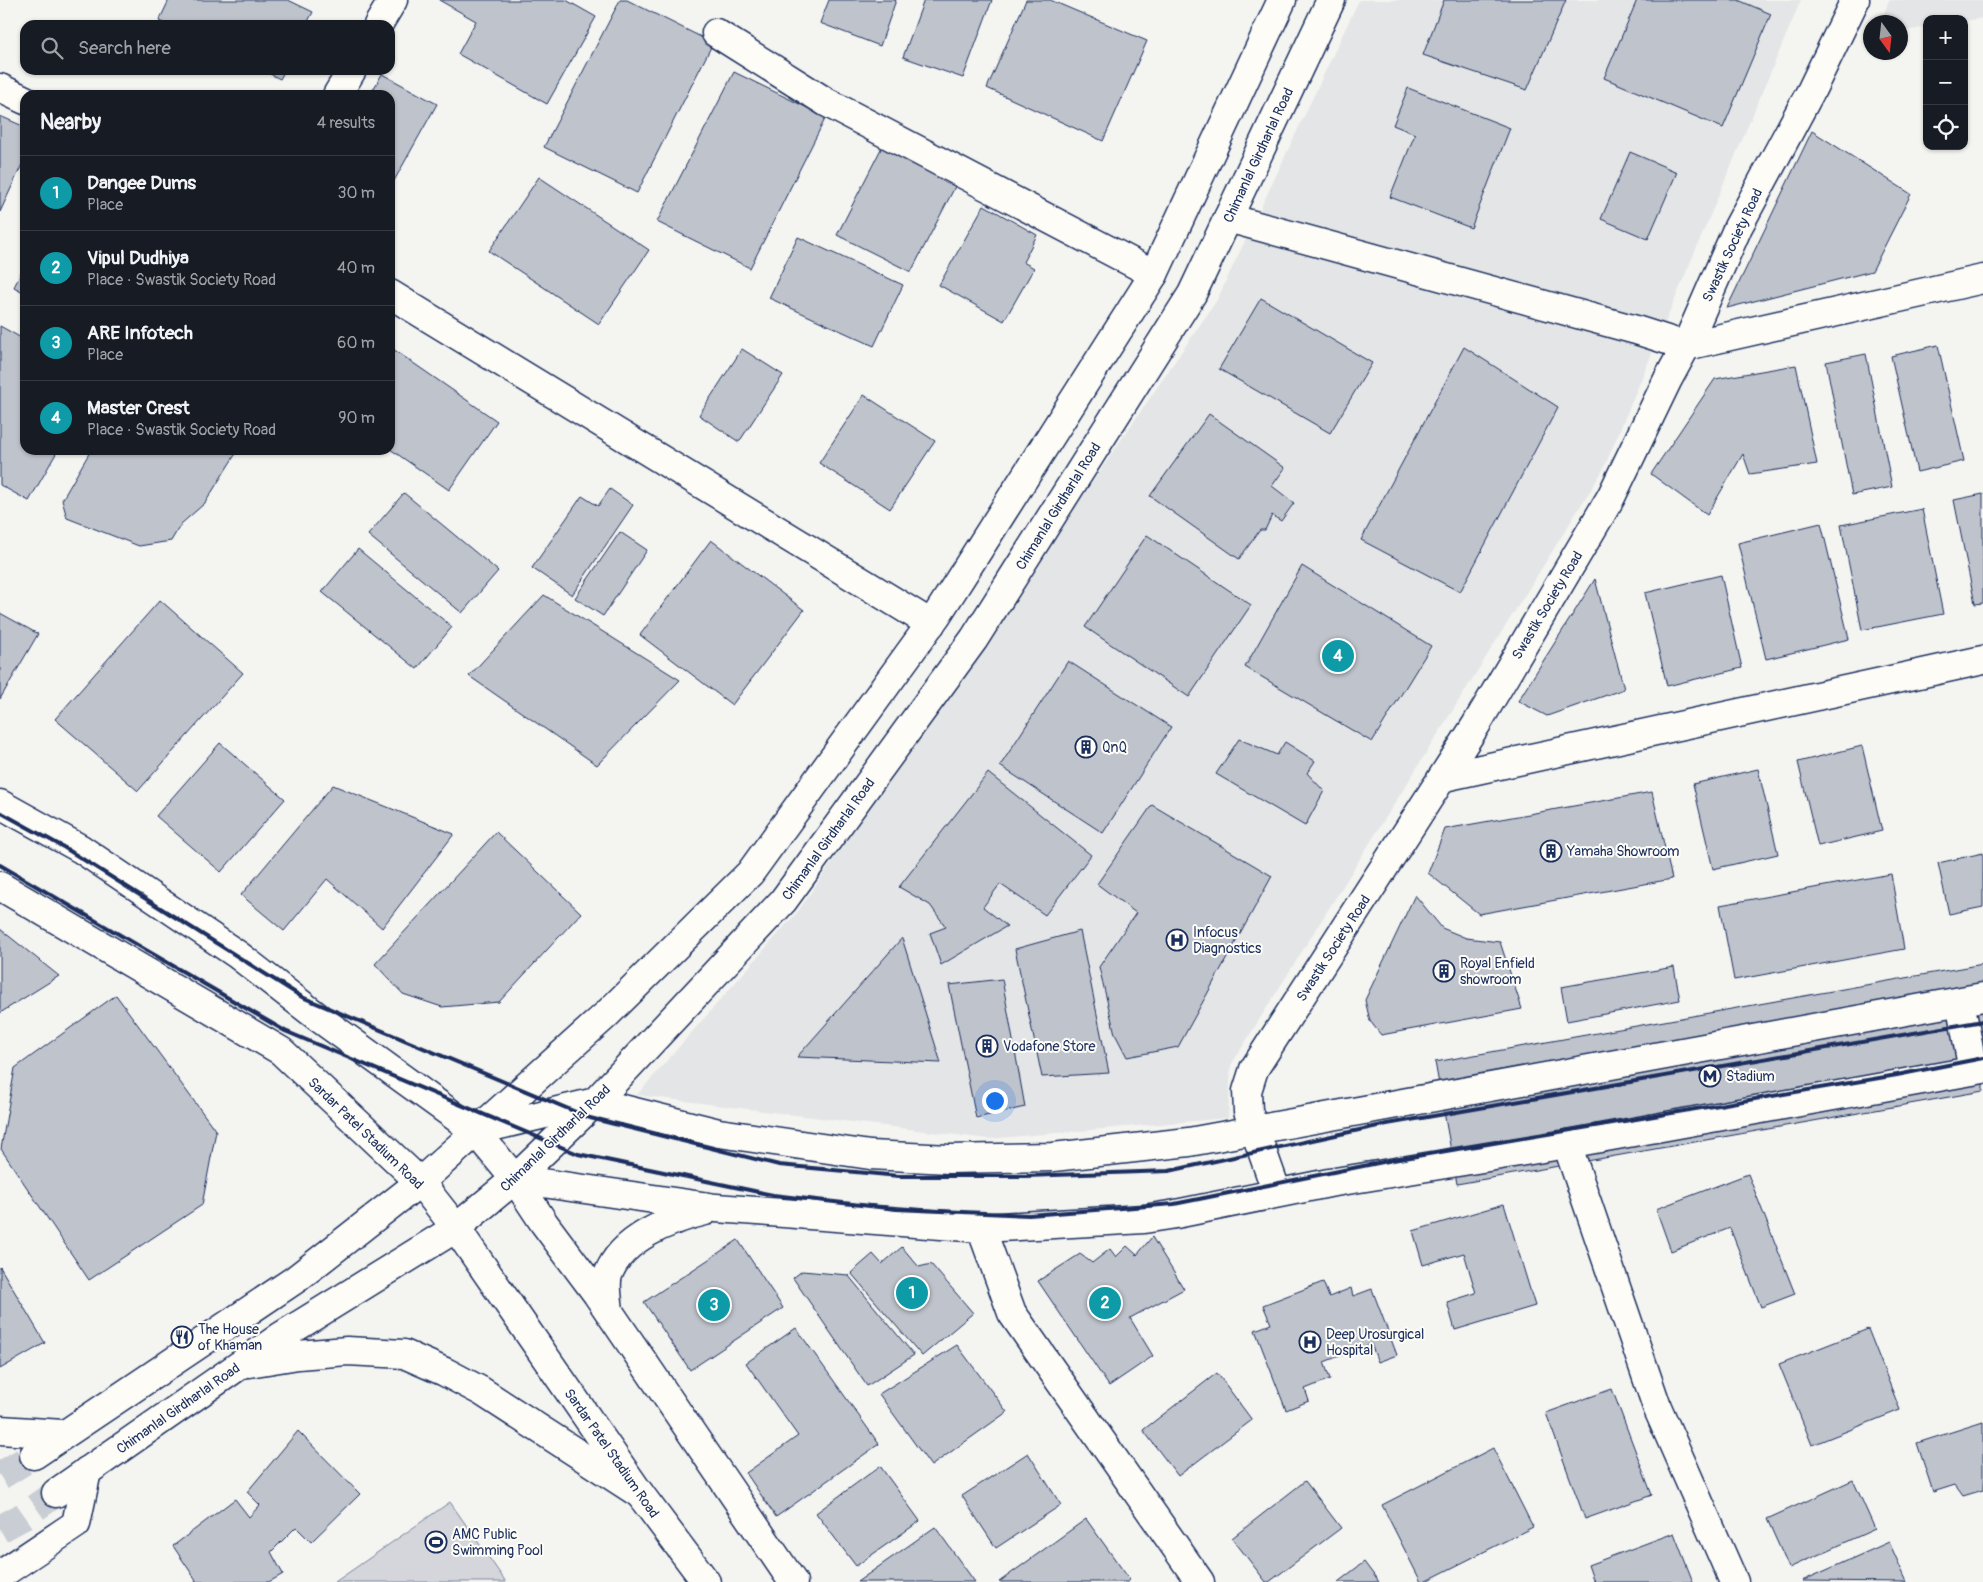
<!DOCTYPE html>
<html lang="en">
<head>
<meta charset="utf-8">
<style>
	:root { --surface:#171b24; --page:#20242c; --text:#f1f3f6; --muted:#9ea1a6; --line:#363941; --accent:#919bb2 }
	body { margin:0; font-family:Pangolin,sans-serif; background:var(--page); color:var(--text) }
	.controls { position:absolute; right:15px; top:15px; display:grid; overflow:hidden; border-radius:10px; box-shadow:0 1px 4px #0004 }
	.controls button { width:45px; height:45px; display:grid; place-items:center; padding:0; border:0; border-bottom:1px solid var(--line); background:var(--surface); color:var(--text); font:25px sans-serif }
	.compass { position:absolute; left:1863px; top:15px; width:45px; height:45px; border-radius:50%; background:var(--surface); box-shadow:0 1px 4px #0004; rotate:165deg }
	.you { position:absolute; left:994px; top:1100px; width:18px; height:18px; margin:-12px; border:4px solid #fff; border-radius:50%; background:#1a73e8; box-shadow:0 0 0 8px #1a73e833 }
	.badge { display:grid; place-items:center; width:32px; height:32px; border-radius:50%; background:var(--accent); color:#fff; font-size:16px; font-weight:700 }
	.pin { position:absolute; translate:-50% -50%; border:2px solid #fff; box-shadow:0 1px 5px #0006 }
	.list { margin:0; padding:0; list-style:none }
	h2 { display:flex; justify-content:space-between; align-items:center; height:65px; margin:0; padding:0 20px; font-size:21px }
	h2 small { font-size:16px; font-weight:400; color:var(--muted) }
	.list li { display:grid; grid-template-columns:32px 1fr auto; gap:15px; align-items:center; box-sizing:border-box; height:75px; padding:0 20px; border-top:1px solid var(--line) }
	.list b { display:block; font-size:19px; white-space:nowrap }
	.list p { margin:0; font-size:16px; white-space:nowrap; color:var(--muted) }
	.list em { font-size:16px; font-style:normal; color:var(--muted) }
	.icon { flex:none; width:28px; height:28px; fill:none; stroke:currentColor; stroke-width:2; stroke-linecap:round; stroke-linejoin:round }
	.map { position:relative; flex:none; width:1983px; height:1582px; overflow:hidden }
	.search { position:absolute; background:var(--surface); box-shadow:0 1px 4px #0004; left:20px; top:20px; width:375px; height:55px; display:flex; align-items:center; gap:12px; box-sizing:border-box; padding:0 18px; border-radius:15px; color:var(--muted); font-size:19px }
	.panel { position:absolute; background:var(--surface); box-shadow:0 1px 4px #0004; left:20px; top:90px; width:375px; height:365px; border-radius:15px }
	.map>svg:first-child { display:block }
	.built { fill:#e4e5e6 }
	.green { fill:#d4d6db; stroke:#78829c }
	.building { fill:#bfc3cc; stroke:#1b2f5e }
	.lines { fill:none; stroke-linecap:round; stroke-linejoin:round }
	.major-tunnel { stroke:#c9cdd4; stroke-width:28; stroke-dasharray:28 14; stroke-linecap:butt }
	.minor-casing { stroke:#1b2f5e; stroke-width:31 }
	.major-casing { stroke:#1b2f5e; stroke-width:31 }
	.minor { stroke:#fdfcf7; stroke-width:28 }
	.major { stroke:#fdfcf7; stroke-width:28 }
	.rail { stroke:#1b2f5e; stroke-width:4 }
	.labels { text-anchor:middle; stroke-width:4; stroke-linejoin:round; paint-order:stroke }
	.street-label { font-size:14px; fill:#1b2f5e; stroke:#fdfcf7 }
	.poi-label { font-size:14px; fill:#1b2f5e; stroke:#fdfcf7; text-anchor:start }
</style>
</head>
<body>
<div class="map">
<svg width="1983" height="1582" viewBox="0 0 1983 1582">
	<rect width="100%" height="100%" fill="#f4f4f1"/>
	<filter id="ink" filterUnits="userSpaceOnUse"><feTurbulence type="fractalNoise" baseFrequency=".02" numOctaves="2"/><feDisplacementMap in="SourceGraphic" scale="10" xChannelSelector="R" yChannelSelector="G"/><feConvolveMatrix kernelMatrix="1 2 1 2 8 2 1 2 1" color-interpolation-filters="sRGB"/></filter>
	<g filter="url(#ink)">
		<path class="built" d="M1359,0h442l-198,470 -372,595 -3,53 -240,21 -351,-44 162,-185 418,-610z
			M1889,0h94v18l-19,3v-2h-37v8l-26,5 -1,-10h-19z"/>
		<path class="green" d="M450,1502l56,80h-171z"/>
		<path class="building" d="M169,0h119l25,12 -7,13h-138l-9,-4z
			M439,0h127l30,17 -49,87 -89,-50 18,-33z
			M620,0h7l86,43 -76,150 -93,-46z
			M829,0h67l-16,46 -60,-23z
			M924,0h68l-29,78 -60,-21z
			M1026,0h24l97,41 -44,100 -116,-53z
			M1444,0h122l-39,90 -104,-35z
			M1637,0h101l33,14 -48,114 -119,-50z
			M262,70h23l-5,9z
			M734,72l92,45 -76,151 -93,-46z
			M382,74l55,30 -47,84v-93h-20z
			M1408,88l102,40 -39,100 -81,-31 25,-63 -22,-9z
			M0,116l25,11v31l-25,54z
			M1812,131l99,63 -39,77 -145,37z
			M885,141l74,38 -48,93 -74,-37z
			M1630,152l47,20 -29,67 -47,-20z
			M539,177l110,73 -50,74 -110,-73z
			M984,205l53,30 -14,27 11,6 -30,53 -65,-36z
			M798,237l105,48 -29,61 -105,-48z
			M25,265v28l-11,-6z
			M1261,298l111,65 -42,70 -111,-64z
			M0,326l25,14v110h33l-29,51 -29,-16z
			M1938,345l26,116 -47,11 -26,-116z
			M390,347l107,74 -48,69 -59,-41z
			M1464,347l94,60 -98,185 -99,-52z
			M742,349l41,26 -44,67 -40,-27z
			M1866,354l26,133 -40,8 -26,-133z
			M1796,365l21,99 -67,10 -7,-20 -36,61 -56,-41 64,-95z
			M864,395l71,46 -45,68 -71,-46z
			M1209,414l76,54 -13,18 22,17 -13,18 -9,-6 -7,15h-5l-21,29 -89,-63z
			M91,450h147l-33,53 -24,21 -10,17 -32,5 -72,-28 -5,-18z
			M610,489l23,16 -61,90 -40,-27 50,-72 16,10z
			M404,493l94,78 -36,42 -94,-78z
			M1983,494v109l-8,1 -21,-104z
			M1922,509l21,105 -81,16 -21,-105z
			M1821,523l28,116 -83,20 -28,-116z
			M620,532l27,18 -44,66 -28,-18z
			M1147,535l104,70 -62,92 -104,-70z
			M711,540l93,70 -72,95 -92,-70z
			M358,549l94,78 -35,42 -95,-77z
			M1302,566l129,80 -59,96 -127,-75z
			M1721,575l21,93 -75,18 -22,-93z
			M1595,579l29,110 -77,27 -29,-15z
			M544,595l136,85 -83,85 -128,-89z
			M160,600l83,73 -105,118 -83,-72z
			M0,613l38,21 -38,65z
			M1068,661l103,66 -68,106 -103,-67z
			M1239,739l38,16 8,-13 30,19 -8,12 17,18 -19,35 -89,-52z
			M220,743l65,56 -64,73 -65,-56z
			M1862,746l20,85 -64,15 -20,-84z
			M1758,769l20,85 -65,15 -20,-85z
			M988,773l103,82 -46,60 -45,-31 -17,23 24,19 -66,39 -11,-32 16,-6 -16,-22 -31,-18z
			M333,785l121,49 -72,94 -55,-49 -43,52 -43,-36z
			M1652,792l20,87 -193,35 -51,-41 17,-44z
			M1152,805l120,71 -94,171 -51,10 -12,-23 -16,-67 37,-54 -39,-29z
			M496,832l85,81 -82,89 -57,5 -39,-13 -28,-30z
			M1983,853v54l-34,7 -11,-51z
			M1891,874l13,75 -170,31 -14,-75z
			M1415,895l27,33 24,10 34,4 22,67 -141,26 -11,-14 -5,-21z
			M0,929l59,47 -59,37z
			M1080,931l29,142 -67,4 -27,-128z
			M902,938l39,125 -144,-6z
			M1983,964v127l-526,93 -22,-122z
			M1674,967l6,33 -113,21 -6,-34z
			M1002,979l23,128 -49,11 -27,-133z
			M116,995l100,136 -14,74 -113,75 -88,-131 14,-81z
			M1748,1174l47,120 -34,13 -31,-79 -59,23 -15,-42z
			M1504,1204l31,102 -80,24 -8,-28 29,-9 -12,-40 -41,12 -10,-34z
			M1152,1237l32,52 -54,29 23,38 -44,30 -71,-105 42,-27 12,9 18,-14 6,8 11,-11 10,9z
			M738,1240l45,68 -93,62 -46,-68z
			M902,1247l17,20 12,-3 42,49 -51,43 -71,-83 22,-19 9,10z
			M0,1267l45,76 -45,26z
			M802,1271l46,4 66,80 -47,31 -74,-108z
			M1323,1282l6,15 22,-9 2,8 19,-7 25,66 -19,7 -7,-18 -47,18 6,17 -25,10 4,12 -23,9 -31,-80 16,-6 -8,-19z
			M796,1328l83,116 -103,73 -30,-44 52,-37 -52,-73z
			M1868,1329l32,81 -88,35 -33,-81z
			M957,1345l50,67 -76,54 -52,-72z
			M1217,1373l35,47 -74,56 -35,-46z
			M1612,1389l40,106 -67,24 -39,-106z
			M1983,1422v68l-20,6 -8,-11 -22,7 -16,-49z
			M298,1431l62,63 -49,48 -15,-15 -25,25 12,22 -14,8h-74l1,-2 -23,-34 62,-47 14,18 11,-12 -13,-13z
			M1493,1448l40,79 -109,55h-3l-39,-77z
			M1028,1453l33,52 -65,43 -34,-52z
			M880,1466l40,55 -64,45 -40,-53z
			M1853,1480l22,49 -86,39 -22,-49z
			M1305,1481l36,47 -72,54h-3l-34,-44z
			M1086,1519l44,61 -3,2h-128z
			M935,1527l40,55h-118z
			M1674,1533l19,49h-99l-6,-17z
			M1889,1542l18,40 -105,-1z
			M1364,1562l15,20h-41z"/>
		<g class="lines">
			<path class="major-tunnel" d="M0,1476l34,-21
				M0,1529l22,-12 34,-24"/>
			<g class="minor-casing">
				<path id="minor" d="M378,25l15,-25
					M716,33l110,69 328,172
					M0,88l25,12
					M337,95l15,-25
					M1228,218l408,112 50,16 297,-67
					M390,294l541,330
					M1444,777l539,-117
					M0,804l81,45 157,106 81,63 156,113 40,48 29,44 53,71 196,288
					M0,886l281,165 139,131 36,46 184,266 66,88
					M1567,1144l90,263 77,175
					M1277,1193l-29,-82 -1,-20 7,-22 222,-344 135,-228 57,-118 18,-33 52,-119 74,-138 43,-89
					M981,1228l31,85 188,269
					M0,1430l63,4
					M0,1575l76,-51 11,-53"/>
			</g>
			<g class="major-casing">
				<path id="major" d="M1960,1001l13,70
					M479,1130l116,-28 124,31 151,22 79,4 104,-2 136,-15 794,-145
					M515,1179l201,29 265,20 163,-9 32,-5 153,-31 238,-39 416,-75
					M609,1311c-1,-11 -4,-26 -1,-36 13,-37 63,-56 97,-64
					M249,1363l49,-8 49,-4 57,3 41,18 36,19 159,103
					M34,1455l262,-176 124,-97 186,-167 144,-142 187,-258 217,-341 128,-274
					M56,1493l224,-156 176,-109 59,-49 80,-77 188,-201 191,-262 218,-345 139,-294"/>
			</g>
			<use href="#minor" class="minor"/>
			<use href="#major" class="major"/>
			<path class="rail" d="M0,812l65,36 237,149 288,121 189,47 120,11h126l144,-5 218,-47 596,-103
				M0,865l285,166 293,123 195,41 123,14 133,6 145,-11 219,-44 504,-85 86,-17"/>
		</g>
	</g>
	<defs>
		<g id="building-ring" transform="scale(1.125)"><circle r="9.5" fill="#fdfcf7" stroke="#1b2f5e" stroke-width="1.5"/><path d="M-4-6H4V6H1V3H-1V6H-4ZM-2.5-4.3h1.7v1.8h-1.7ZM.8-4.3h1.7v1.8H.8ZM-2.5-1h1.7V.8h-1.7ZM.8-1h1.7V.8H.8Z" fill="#1b2f5e"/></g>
		<g id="hospital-ring" transform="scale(1.125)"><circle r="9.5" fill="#fdfcf7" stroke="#1b2f5e" stroke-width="1.5"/><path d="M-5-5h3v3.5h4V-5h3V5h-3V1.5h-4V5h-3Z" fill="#1b2f5e"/></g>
		<g id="metro-ring" transform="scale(1.125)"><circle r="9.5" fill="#fdfcf7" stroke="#1b2f5e" stroke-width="1.5"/><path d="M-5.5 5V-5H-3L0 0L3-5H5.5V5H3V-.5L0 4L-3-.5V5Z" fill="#1b2f5e"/></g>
		<g id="restaurant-ring" transform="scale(1.125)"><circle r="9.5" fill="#fdfcf7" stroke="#1b2f5e" stroke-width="1.5"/><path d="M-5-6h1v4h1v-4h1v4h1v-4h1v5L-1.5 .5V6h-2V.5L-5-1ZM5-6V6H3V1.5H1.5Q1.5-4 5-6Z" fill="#1b2f5e"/></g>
		<g id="stadium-ring" transform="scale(1.125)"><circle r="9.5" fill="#fdfcf7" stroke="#1b2f5e" stroke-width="1.5"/><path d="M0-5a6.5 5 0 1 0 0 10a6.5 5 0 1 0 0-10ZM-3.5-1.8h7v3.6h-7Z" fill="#1b2f5e"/></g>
	</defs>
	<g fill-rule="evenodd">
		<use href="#building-ring" x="1086" y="747"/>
		<use href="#building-ring" x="1551" y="851"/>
		<use href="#hospital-ring" x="1177" y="940"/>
		<use href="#building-ring" x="1444" y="971"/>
		<use href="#building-ring" x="987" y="1046"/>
		<use href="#metro-ring" x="1710" y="1076"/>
		<use href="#restaurant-ring" x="182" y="1337"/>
		<use href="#hospital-ring" x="1310" y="1342"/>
		<use href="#stadium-ring" x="436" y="1542"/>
	</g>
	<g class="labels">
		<g class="street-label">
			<text transform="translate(1258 155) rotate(-65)" y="5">Chimanlal Girdharlal Road</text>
			<text transform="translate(1732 245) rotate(-65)" y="5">Swastik Society Road</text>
			<text transform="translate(1058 506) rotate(-58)" y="5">Chimanlal Girdharlal Road</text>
			<text transform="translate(1547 605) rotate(-59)" y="5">Swastik Society Road</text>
			<text transform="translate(828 839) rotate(-54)" y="5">Chimanlal Girdharlal Road</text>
			<text transform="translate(1333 948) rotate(-57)" y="5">Swastik Society Road</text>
			<text transform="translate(366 1133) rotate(44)" y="5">Sardar Patel Stadium Road</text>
			<text transform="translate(555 1138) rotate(-44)" y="5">Chimanlal Girdharlal Road</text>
			<text transform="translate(178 1408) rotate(-35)" y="5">Chimanlal Girdharlal Road</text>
			<text transform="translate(612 1453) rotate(55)" y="5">Sardar Patel Stadium Road</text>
		</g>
		<g class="poi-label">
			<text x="1102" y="752">QnQ</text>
			<text x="1567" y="856">Yamaha Showroom</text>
			<text x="1193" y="937">Infocus<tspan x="1193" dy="16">Diagnostics</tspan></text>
			<text x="1460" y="968">Royal Enfield<tspan x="1460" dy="16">showroom</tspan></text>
			<text x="1003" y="1051">Vodafone Store</text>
			<text x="1726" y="1081">Stadium</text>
			<text x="198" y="1334">The House<tspan x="198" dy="16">of Khaman</tspan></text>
			<text x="1326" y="1339">Deep Urosurgical<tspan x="1326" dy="16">Hospital</tspan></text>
			<text x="452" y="1539">AMC Public<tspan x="452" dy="16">Swimming Pool</tspan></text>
		</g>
	</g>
</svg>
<div class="controls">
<button>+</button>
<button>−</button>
<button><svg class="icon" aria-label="locate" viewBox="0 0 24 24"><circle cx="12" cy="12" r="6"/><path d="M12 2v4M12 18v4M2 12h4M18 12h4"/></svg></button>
</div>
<svg class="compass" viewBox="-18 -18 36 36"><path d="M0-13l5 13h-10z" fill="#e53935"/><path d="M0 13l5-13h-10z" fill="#9ea1a6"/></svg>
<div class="you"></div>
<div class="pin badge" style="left:912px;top:1293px;background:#0f9aa8">1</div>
<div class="pin badge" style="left:1105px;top:1303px;background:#0f9aa8">2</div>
<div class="pin badge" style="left:714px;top:1305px;background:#0f9aa8">3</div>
<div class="pin badge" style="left:1338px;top:656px;background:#0f9aa8">4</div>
<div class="search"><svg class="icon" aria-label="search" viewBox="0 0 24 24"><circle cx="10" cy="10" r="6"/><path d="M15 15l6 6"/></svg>Search here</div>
<section class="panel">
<h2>Nearby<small>4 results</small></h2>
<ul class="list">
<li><span class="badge" style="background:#0f9aa8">1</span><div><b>Dangee Dums</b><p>Place</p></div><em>30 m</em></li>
<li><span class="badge" style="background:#0f9aa8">2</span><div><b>Vipul Dudhiya</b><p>Place · Swastik Society Road</p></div><em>40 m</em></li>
<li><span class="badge" style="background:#0f9aa8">3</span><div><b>ARE Infotech</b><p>Place</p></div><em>60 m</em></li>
<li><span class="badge" style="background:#0f9aa8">4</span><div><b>Master Crest</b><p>Place · Swastik Society Road</p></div><em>90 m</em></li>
</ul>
</section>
</div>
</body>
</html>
